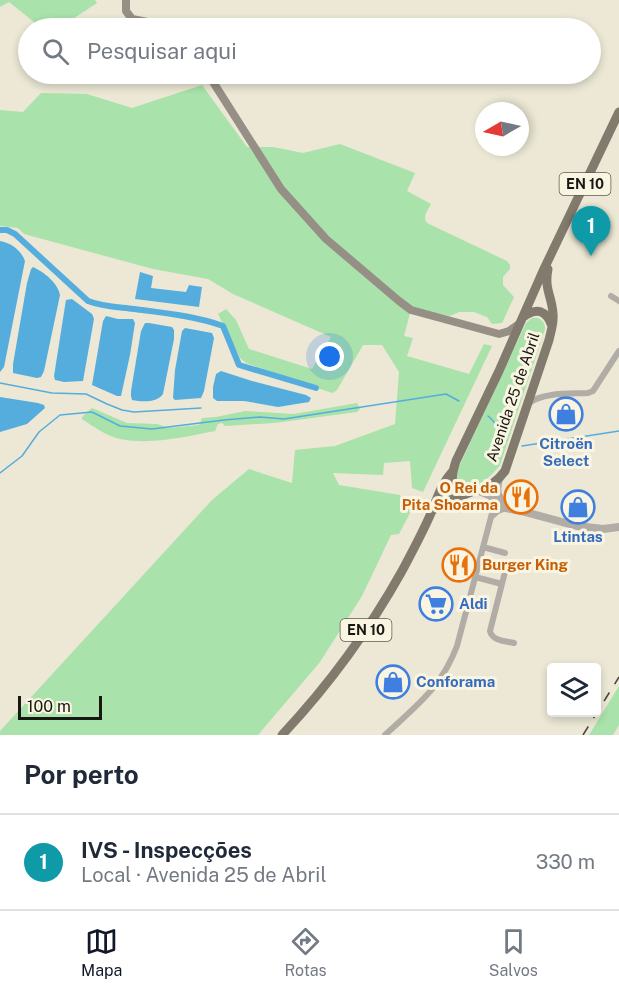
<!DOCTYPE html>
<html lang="pt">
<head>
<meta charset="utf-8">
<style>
	:root { --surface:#fff; --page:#f6f6f7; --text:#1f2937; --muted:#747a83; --line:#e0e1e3; --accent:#111827 }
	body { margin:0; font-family:"Public Sans",sans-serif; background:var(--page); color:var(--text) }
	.controls { position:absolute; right:18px; bottom:18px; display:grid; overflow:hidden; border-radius:6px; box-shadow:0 3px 9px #0003 }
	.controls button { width:54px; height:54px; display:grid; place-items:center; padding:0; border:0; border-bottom:2px solid var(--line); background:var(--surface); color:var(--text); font:30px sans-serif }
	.compass { position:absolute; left:475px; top:102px; width:54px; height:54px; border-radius:50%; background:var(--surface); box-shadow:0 3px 9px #0003; rotate:261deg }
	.scale { position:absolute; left:18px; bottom:15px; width:84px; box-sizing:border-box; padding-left:6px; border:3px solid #191711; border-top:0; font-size:16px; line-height:21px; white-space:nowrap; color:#191711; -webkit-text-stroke:4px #f9f5e2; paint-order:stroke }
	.you { position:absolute; left:330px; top:357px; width:21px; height:21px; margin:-15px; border:4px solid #fff; border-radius:50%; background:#1a73e8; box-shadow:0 0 0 9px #1a73e833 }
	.badge { display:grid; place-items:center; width:39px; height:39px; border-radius:50%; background:var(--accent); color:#fff; font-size:20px; font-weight:700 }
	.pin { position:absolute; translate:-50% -50px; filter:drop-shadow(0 2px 3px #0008) }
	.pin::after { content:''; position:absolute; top:32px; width:21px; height:18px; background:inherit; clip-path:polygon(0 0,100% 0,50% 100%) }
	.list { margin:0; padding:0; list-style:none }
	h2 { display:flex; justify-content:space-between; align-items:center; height:78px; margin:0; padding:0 24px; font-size:26px }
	h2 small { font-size:20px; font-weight:400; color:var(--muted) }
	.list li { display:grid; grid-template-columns:39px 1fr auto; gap:18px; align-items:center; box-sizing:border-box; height:96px; padding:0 24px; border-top:2px solid var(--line) }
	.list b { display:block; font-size:22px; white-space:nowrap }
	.list p { margin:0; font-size:20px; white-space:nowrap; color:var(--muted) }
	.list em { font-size:20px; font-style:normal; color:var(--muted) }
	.icon { flex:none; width:33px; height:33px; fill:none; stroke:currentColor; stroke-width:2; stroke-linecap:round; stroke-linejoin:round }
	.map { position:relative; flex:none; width:619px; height:735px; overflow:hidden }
	.search { position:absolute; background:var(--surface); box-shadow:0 3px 9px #0003; left:18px; right:18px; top:18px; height:66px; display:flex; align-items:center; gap:15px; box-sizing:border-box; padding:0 21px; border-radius:33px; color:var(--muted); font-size:22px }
	.sheet { height:174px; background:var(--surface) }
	nav { display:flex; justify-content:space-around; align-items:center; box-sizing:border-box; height:84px; border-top:2px solid var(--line); background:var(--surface); font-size:16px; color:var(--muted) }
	nav a { display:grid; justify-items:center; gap:3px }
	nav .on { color:var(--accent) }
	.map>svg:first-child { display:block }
	.green { fill:#a9e2aa }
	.water { fill:#55adde }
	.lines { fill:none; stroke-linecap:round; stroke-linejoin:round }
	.stream { stroke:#55adde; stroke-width:1.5 }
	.canal { stroke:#55adde; stroke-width:6 }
	.minor { stroke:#b1aca5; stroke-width:6 }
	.tertiary { stroke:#b1aca5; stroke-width:8 }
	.secondary { stroke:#968f85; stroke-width:8 }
	.primary { stroke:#837a6e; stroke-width:9 }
	.rail { stroke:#48453c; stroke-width:1.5; stroke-dasharray:10 10; stroke-linecap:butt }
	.labels { text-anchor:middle; stroke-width:6; stroke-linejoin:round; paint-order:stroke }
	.shield { fill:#f9f5e2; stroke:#5c5a50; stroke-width:1.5 }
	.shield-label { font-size:14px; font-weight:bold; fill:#191711 }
	.street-label { font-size:15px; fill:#191711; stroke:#f9f5e2 }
	.shop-label { font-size:15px; font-weight:bold; fill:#366cbe; stroke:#f9f5e2 }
	.food-label { font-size:15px; font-weight:bold; fill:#c56008; stroke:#f9f5e2; text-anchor:end }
</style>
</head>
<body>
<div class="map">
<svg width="619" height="735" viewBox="0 0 619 735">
	<rect width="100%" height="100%" fill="#ece8d5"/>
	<path class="green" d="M0,0h95l2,3 -38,25h-21l-4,-6 -25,-20 -9,5z
		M202,85l45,62h26l30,6 37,-9 75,29 -8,18 24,13c-3,6 -9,13 -4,19l80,38 3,4v4l-7,8v8l11,12 -12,26 -10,1 -5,-7 -13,-5h-15l-9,4 -11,-2 -29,-1 -6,23 9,2 -6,18 62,18 15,-30 8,2 -69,146 -11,-4 -2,-27 -26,2 -1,12 -50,-2 6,12 61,10 12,14 -13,25 -8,1 -29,61 -42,66 -62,73h-258v-4l212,-231 37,-31 43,14 3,-33 40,-4 60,-22 4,-52 -17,-27h-19l-26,45 -5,3 -86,-30 -6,-5 -22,-44 8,-5 10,11 13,29 63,20 19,-32 -98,-43 -25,-15 -55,-10 -129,-35 -6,-6 -18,-2v-116l23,2 18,-19 46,1 45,14z
		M532,318c8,-1 13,3 13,11l-45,136c-9,12 -28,30 -43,16l-1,-8 70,-150z
		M357,403l3,6 -3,3 -83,11 -49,3 -3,-3 -4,1 -3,7c-31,6 -64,14 -95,8 -14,-3 -27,-13 -38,-20v-2l10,-9 35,15 30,1 12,4 30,-3 3,-7 14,-1 29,-6 49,3z
		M619,686v39l-6,10h-24z"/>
	<path class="water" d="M0,241c11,2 21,9 25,20l-21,106 -4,5z
		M33,267c11,5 25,16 27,28l-16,76 -3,6 -4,1 -24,-5v-9l14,-81 4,-14z
		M140,272l13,4 -2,12 35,4 3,-7 13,2 -3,20 -64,-8z
		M72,299l20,15 2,5 -11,62 -19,1 -9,-2 -1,-4 11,-70 1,-6z
		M106,316l12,3h15l2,4 -5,32 -9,41h-4l-25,-11 11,-64z
		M145,323h4l23,4 2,3v9l-11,55c-6,9 -21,8 -31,6l-1,-4v-5l10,-60z
		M185,328l27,5 2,5 -10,53 -3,7 -26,2 -2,-2 2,-28 7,-39z
		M221,371l31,10 54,14 5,3 -2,4 -31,5 -34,-6h-27l-4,-3v-11l3,-13z
		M0,397l38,6 6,2 1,3 -18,16 -27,8z"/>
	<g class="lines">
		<path class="stream" d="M0,383l52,10 34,1 21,10 15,6 12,2 67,-4
			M488,416c8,6 11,15 18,22
			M522,446l97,-15
			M0,473l22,-17 17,-24 21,-17 32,-3 28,14 32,3 72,-9 36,-3 24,2 162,-25 13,7"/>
		<path class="canal" d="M0,230h7l8,4 73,67c15,6 30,6 46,8 30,4 61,7 89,17l16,39 77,23"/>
		<path class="minor" d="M611,296l8,5
			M529,403c15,-11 41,-9 59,-10l5,-2 26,-40
			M492,499l2,7 -3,11 7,-6 8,-3
			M483,547l22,6
			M505,572l-15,59c2,10 16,10 24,12
			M475,577l27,7
			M385,735c32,-30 56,-47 72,-89l34,-129"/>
		<path class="tertiary" d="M499,478c-3,12 -3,22 10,27
			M477,490l12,5 10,10 7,3 15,3 56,15 26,3 16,-2"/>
		<path class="secondary" d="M126,0v11l6,8 31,6 8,3
			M208,74l73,115 45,50 73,62 12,9 88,24 10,-3 10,-7"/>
		<path class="primary" d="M523,317c14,-10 23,-7 29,9
			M468,492c-20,-2 -17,-16 -12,-31l43,-90 44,-100 76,-159
			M432,511l8,-7 52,-20 7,-6 6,-7 44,-131c2,-9 5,-17 4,-26 -1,-18 -9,-24 -5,-45
			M282,735c47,-50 87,-105 120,-164 10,-19 21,-39 29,-58 6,-14 10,-29 21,-41"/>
		<path class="rail" d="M583,735l36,-58"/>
	</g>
	<defs>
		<g id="shop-ring" transform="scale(1.725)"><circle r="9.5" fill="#f9f5e2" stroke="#3f7fe0" stroke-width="1.5"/><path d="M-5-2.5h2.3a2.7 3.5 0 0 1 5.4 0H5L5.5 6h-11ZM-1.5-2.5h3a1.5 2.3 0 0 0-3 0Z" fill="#3f7fe0"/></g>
		<g id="restaurant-ring" transform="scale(1.725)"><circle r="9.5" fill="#f9f5e2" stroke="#e8710a" stroke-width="1.5"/><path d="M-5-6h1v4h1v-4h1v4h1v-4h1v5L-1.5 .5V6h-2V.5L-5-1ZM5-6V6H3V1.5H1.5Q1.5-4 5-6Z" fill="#e8710a"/></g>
		<g id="supermarket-ring" transform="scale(1.725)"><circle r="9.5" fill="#f9f5e2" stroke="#3f7fe0" stroke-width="1.5"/><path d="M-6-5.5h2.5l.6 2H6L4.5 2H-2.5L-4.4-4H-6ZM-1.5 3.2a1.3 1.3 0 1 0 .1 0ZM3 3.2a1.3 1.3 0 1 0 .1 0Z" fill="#3f7fe0"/></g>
	</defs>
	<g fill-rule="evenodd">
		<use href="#shop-ring" x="566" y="414"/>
		<use href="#restaurant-ring" x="521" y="497"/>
		<use href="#shop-ring" x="578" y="507"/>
		<use href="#restaurant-ring" x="459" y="565"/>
		<use href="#supermarket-ring" x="436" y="604"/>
		<use href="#shop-ring" x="393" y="682"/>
	</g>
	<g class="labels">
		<g class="shield">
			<rect x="559.5" y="173" width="51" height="22" rx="4.5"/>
			<rect x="340.5" y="619" width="51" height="22" rx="4.5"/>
		</g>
		<g class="shield-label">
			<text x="585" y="189">EN 10</text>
			<text x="366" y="635">EN 10</text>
		</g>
		<g class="street-label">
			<text transform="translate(513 397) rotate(-71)" y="5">Avenida 25 de Abril</text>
		</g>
		<g class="shop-label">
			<text x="566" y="449">Citroën<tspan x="566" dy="17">Select</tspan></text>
			<text x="578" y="542">Ltintas</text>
			<text x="459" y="609" text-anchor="start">Aldi</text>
			<text x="416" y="687" text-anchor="start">Conforama</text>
		</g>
		<g class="food-label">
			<text x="498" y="493">O Rei da<tspan x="498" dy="17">Pita Shoarma</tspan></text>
			<text x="482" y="570" text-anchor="start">Burger King</text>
		</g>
	</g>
</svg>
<div class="controls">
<button><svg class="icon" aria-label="layers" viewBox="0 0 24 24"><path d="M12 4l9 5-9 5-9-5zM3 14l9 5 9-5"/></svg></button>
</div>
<svg class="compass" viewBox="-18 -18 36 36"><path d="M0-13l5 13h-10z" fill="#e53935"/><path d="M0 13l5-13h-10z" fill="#747a83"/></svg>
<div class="scale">100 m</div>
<div class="you"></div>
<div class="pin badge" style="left:591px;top:256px;background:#0f9aa8">1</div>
<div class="search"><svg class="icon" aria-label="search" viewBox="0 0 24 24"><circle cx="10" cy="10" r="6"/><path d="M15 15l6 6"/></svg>Pesquisar aqui</div>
</div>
<section class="sheet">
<h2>Por perto<small></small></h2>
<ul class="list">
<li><span class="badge" style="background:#0f9aa8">1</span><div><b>IVS - Inspecções</b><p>Local · Avenida 25 de Abril</p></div><em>330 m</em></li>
</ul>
</section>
<nav>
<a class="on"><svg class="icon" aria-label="map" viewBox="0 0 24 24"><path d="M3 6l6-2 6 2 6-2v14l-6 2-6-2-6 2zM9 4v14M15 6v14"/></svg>Mapa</a>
<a><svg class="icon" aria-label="directions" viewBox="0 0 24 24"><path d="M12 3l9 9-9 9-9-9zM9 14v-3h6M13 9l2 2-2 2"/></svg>Rotas</a>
<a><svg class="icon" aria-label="saved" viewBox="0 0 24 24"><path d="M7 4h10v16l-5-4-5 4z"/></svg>Salvos</a>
</nav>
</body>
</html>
